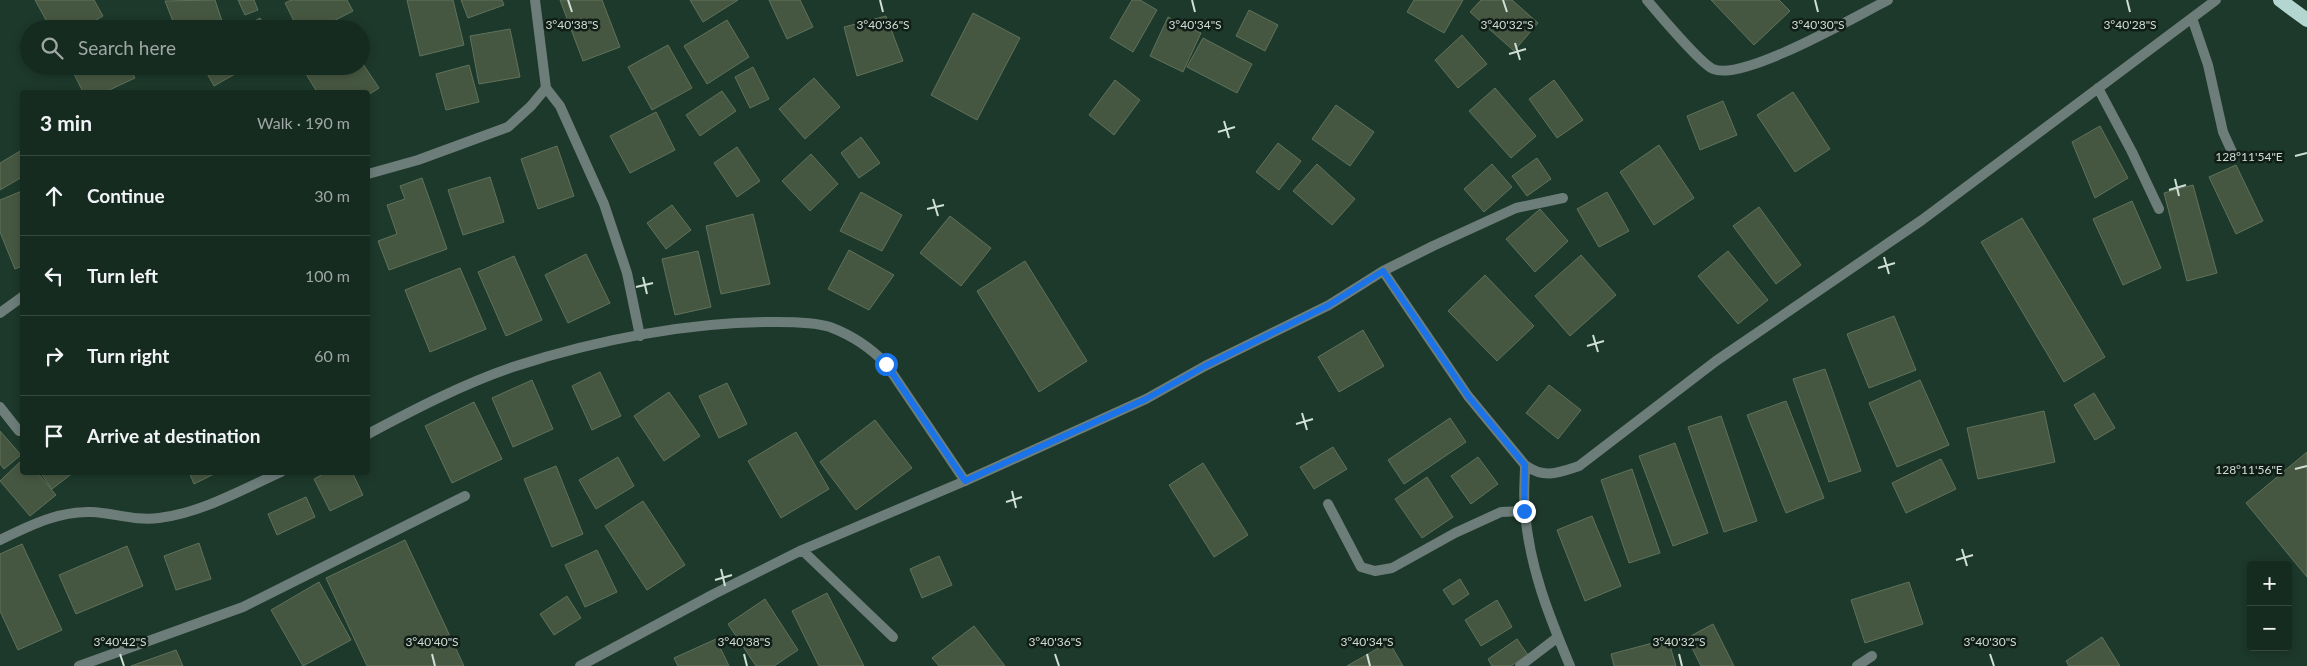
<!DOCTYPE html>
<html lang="en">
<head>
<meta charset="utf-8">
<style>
	:root { --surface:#162b20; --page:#1f3329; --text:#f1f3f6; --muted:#9ea7a5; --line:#35473e }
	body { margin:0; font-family:Lato,sans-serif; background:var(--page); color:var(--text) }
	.controls { position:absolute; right:15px; bottom:15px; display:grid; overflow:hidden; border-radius:5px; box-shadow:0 2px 8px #0003 }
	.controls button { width:45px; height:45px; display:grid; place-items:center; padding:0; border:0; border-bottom:1px solid var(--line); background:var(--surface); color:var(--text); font:25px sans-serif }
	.stop { position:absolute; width:15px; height:15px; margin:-11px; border:4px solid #1a73e8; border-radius:50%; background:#fff }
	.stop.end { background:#1a73e8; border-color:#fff; box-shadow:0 1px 5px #0008 }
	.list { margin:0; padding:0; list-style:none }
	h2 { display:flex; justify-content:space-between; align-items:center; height:65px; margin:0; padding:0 20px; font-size:21px }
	h2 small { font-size:16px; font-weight:400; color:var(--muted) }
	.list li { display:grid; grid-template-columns:32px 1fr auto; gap:15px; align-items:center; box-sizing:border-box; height:80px; padding:0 20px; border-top:1px solid var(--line) }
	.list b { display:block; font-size:19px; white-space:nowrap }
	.list em { font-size:16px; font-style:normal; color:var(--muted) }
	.icon { flex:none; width:28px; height:28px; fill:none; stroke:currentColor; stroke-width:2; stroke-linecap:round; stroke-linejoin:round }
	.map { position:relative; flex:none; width:2307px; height:666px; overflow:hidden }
	.search { position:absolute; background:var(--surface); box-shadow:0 2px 8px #0003; left:20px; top:20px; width:350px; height:55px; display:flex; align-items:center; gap:12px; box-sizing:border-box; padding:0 18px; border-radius:28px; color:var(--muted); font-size:19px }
	.panel { position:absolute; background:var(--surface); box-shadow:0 2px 8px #0003; left:20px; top:90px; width:350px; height:385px; border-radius:5px }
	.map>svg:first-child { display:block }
	.building { fill:#465741; stroke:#60725a }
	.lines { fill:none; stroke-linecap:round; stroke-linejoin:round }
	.minor { stroke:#6d7d7a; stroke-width:10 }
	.trunk { stroke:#b3d7d0; stroke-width:14 }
	.route { stroke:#1a73e8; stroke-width:6 }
	.ticks { fill:none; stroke:#cfdfd6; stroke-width:2 }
	.ticks-label { font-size:12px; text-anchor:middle; fill:#cfdfd6; stroke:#111d17; stroke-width:5; stroke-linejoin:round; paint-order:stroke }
</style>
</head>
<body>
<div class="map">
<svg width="2307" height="666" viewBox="0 0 2307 666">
	<rect width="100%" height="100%" fill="#1d392b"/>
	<path class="building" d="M35,0h59l9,16 -22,13h-30z
		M215,0l7,21 -23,8h-23l-11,-28z
		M238,0h16l4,10 -13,5z
		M291,0h56l6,11 -35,18h-20l-13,-26z
		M407,0h46l11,45 -44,11z
		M461,0h41l2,5 -36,13z
		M560,0h42l18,47 -37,14z
		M690,0h48l-35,22z
		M769,0h31l13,27 -26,12z
		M1132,0h8l17,10 -24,42 -23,-14z
		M1414,0h49l-19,33 -37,-21z
		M1481,0h31l26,23 -24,28 -44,-39z
		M1711,0h68l11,11 -36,34z
		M1249,10l29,15 -13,26 -29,-15z
		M973,13l47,25 -43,82 -46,-25z
		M886,16l17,45 -46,15 -13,-49z
		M1168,17l33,16 -18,39 -33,-16z
		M260,18l6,11h-25z
		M727,20l22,37 -42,27 -23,-38z
		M510,29l10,48 -41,7 -9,-48z
		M1462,35l25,29 -29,24 -23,-28z
		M1203,38l49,26 -15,29 -50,-26z
		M668,45l24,43 -40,22 -24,-43z
		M361,61l18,27 -11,7v-3h-51l-14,-23 5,-3h53z
		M469,65l10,37 -33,8 -10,-36z
		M70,66h59l6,12 -30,14h-22z
		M203,66h46l-35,20z
		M753,67l16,32 -19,9 -15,-31z
		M814,78l26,29 -35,32 -26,-30z
		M1115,80l25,20 -26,35 -25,-20z
		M1554,80l29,40 -26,18 -28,-39z
		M1495,88l41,48 -25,22 -42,-47z
		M722,91l14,20 -36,25 -14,-21z
		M1793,92l37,57 -35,23 -38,-57z
		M1723,101l14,34 -37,15 -13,-34z
		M1336,105l38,27 -24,34 -38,-27z
		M656,112l19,38 -45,23 -20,-37z
		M2100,126l28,52 -33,20 -23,-56z
		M861,137l19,26 -21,15 -18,-25z
		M1278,143l23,18 -22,29 -23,-18z
		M1659,145l35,53 -40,27 -34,-53z
		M557,146l17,50 -36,13 -17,-50z
		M737,147l23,34 -23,16 -23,-34z
		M22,150v27l-22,13v-27z
		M811,154l27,30 -28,27 -28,-30z
		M1537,158l14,21 -24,17 -15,-20z
		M1317,164l38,35 -23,26 -39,-34z
		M1492,164l20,23 -28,25 -20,-23z
		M2236,165l27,56 -27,13 -27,-57z
		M490,177l14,45 -41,13 -15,-45z
		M422,178l25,71 -58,21 -11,-29 19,-7 -10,-29 18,-6 -5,-13z
		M2193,185l24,88 -30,8 -23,-88z
		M22,191v75l-7,3 -15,-37v-32z
		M861,192l41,23 -20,36 -42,-20z
		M1607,192l22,39 -30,16 -22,-38z
		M2132,201l29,67 -38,17 -30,-66z
		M672,205l19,25 -25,19 -19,-26z
		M1759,207l42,58 -25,19 -43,-58z
		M1540,209l28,32 -33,31 -29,-33z
		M753,214l17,70 -49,10 -15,-68z
		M950,216l41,32 -30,38 -41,-33z
		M2022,218l83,139 -41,25 -83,-140z
		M849,250l45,25 -25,35 -41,-21z
		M698,251l13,56 -36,8 -13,-56z
		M1728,251l40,49 -30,24 -40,-48z
		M586,254l24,49 -42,20 -23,-48z
		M1581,255l35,40 -46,41 -35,-40z
		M514,256l28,64 -36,16 -28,-64z
		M1025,261l62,100 -48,31 -62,-101z
		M460,268l26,61 -56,23 -25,-62z
		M1485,275l49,51 -37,35 -49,-50z
		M1894,316l22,54 -47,18 -22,-54z
		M1363,330l21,36 -45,26 -21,-35z
		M1825,369l36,102 -32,11 -36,-103z
		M600,372l21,44 -29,14 -20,-44z
		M532,380l21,49 -40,18 -21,-49z
		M1920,380l29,65 -52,22 -28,-64z
		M727,383l20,41 -28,14 -20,-42z
		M1549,385l32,25 -23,29 -32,-26z
		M669,392l31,44 -36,25 -30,-45z
		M2094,393l21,35 -20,12 -21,-35z
		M1786,401l38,97 -38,15 -39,-98z
		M474,402l28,57 -50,24 -27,-57z
		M2044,411l11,51 -77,17 -11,-51z
		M1721,416l36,105 -33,11 -36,-105z
		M1450,418l16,24 -62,42 -16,-24z
		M875,420l37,48 -56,42 -36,-48z
		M0,431l21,24 -17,14 -4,-5z
		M796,432l33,57 -48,29 -33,-57z
		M1675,443l33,90 -35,13 -34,-90z
		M1333,447l14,22 -33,20 -14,-22z
		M2307,452v125l-61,-74z
		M618,457l16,29 -38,23 -17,-29z
		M1478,457l20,27 -27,20 -20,-28z
		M1941,459l15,30 -50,24 -14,-30z
		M22,460v12h15l19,23 -26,21 -30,-35z
		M1203,463l45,72 -34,22 -45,-72z
		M556,466l27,68 -31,13 -28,-68z
		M1632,469l28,84 -31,10 -28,-83z
		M40,472h34l-22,17z
		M189,472h29l-24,12z
		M327,472h25l11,23 -33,16 -16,-32z
		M1427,477l26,40 -31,21 -27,-39z
		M306,497l9,20 -38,18 -9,-21z
		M643,501l42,64 -38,25 -42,-64z
		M1592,516l29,70 -36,15 -28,-71z
		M405,540l59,126h-97l-41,-88z
		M199,543l12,36 -35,11 -12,-34z
		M22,544l40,86 -44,20 -18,-39v-57z
		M127,546l16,40 -67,28 -17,-39z
		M597,550l20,42 -32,15 -20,-42z
		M939,556l13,29 -30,13 -12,-29z
		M1460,579l9,15 -16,11 -10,-15z
		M319,582l32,58 -48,26 -32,-56z
		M1909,582l14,42 -58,19 -14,-43z
		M827,593l37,73h-45l-27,-55z
		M567,596l14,22 -27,17 -14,-21z
		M765,599l33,51 -24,16h-18l-28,-42z
		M1497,600l15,27 -31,19 -16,-26z
		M1713,624l21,42h-33l-14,-28z
		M974,626l31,40h-66l-7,-8z
		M2102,637l18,29h-51l-3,-5z
		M716,639l13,27h-51l-4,-8z
		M1517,639l11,16 -17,11h-19l-4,-7z
		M1668,639l8,27h-62l-3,-12z
		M1389,642l14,24h-56z
		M176,650l7,16h-52z"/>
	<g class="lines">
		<path class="minor" d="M1647,0c10,12 54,64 66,69 30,13 143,-53 175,-69
			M2192,18l16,47 15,67 10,22
			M546,88l14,18 44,98 23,69 13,63
			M2098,88l34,64 27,57
			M368,174l50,-14 90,-33 23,-21 15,-18 -11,-88
			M1383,271l85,125 57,69c19,14 33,8 54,1l137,-105 206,-141 294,-220
			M0,313l22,-16
			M0,407l19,24
			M368,434c47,-25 97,-51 148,-68 80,-26 177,-45 261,-44 16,0 37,0 53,5 21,8 41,21 56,37l79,117
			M1525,465c0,15 -2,31 0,46 4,55 24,105 45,155
			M1328,504l33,63 14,4 17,-3 63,-35 46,-21 23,-1
			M0,540c29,-14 58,-29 91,-28 24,1 43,9 68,6 42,-5 84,-29 122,-46
			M802,550l91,87
			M79,666l164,-59 222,-111
			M580,666l134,-72 88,-44 163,-69 181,-82 59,-33 124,-61 54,-34 50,-25 83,-38 47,-10
			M1520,666l38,-29
			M1857,666l15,-10"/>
		<path class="trunk" d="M2280,0l27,20"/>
	</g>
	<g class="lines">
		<path class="route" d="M886,364l79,117 181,-82 59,-33 124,-61 54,-34 85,125 57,69 -1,46"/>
	</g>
	<path class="ticks" d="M568,0l4,12M880,0l3,12M1192,0l3,12M1503,0l4,12M1815,0l3,12M2127,0l3,12M1515,43l5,17M1509,54l17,-5M1224,121l5,17M1218,132l17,-5M2295,156l12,-3M2175,179l4,17M2169,190l17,-5M933,199l5,17M927,209l17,-4M1884,257l5,17M1878,268l17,-5M643,277l4,17M636,287l17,-4M1593,335l5,17M1587,346l17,-5M1302,413l5,17M1296,424l17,-5M2295,469l12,-3M1012,491l4,17M1006,502l16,-5M1962,549l5,17M1956,560l17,-5M721,569l4,17M715,580l17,-5M120,654l4,12M432,654l3,12M744,654l3,12M1055,654l4,12M1367,654l3,12M1679,654l3,12M1990,654l4,12"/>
	<g class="ticks-label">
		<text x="572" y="29">3°40'38"S</text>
		<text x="883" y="29">3°40'36"S</text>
		<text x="1195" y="29">3°40'34"S</text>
		<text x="1507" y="29">3°40'32"S</text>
		<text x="1818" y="29">3°40'30"S</text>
		<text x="2130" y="29">3°40'28"S</text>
		<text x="2249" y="161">128°11'54"E</text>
		<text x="2249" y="474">128°11'56"E</text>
		<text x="120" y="646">3°40'42"S</text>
		<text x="432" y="646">3°40'40"S</text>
		<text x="744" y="646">3°40'38"S</text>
		<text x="1055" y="646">3°40'36"S</text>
		<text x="1367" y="646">3°40'34"S</text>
		<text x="1679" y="646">3°40'32"S</text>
		<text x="1990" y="646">3°40'30"S</text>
	</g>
</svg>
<div class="controls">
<button>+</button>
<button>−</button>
</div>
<div class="stop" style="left:886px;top:364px"></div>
<div class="stop end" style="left:1524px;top:511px"></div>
<div class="search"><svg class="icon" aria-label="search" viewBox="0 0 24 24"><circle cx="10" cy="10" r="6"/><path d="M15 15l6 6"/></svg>Search here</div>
<section class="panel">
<h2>3 min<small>Walk · 190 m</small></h2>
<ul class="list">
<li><svg class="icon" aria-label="ahead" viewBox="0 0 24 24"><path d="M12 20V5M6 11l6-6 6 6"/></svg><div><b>Continue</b></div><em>30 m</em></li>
<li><svg class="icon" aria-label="left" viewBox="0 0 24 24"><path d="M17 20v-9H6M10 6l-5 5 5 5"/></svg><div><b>Turn left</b></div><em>100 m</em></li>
<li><svg class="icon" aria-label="right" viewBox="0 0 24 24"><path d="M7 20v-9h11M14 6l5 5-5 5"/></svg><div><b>Turn right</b></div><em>60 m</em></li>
<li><svg class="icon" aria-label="arrive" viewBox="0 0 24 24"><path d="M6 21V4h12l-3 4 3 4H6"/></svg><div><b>Arrive at destination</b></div></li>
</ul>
</section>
</div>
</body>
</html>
